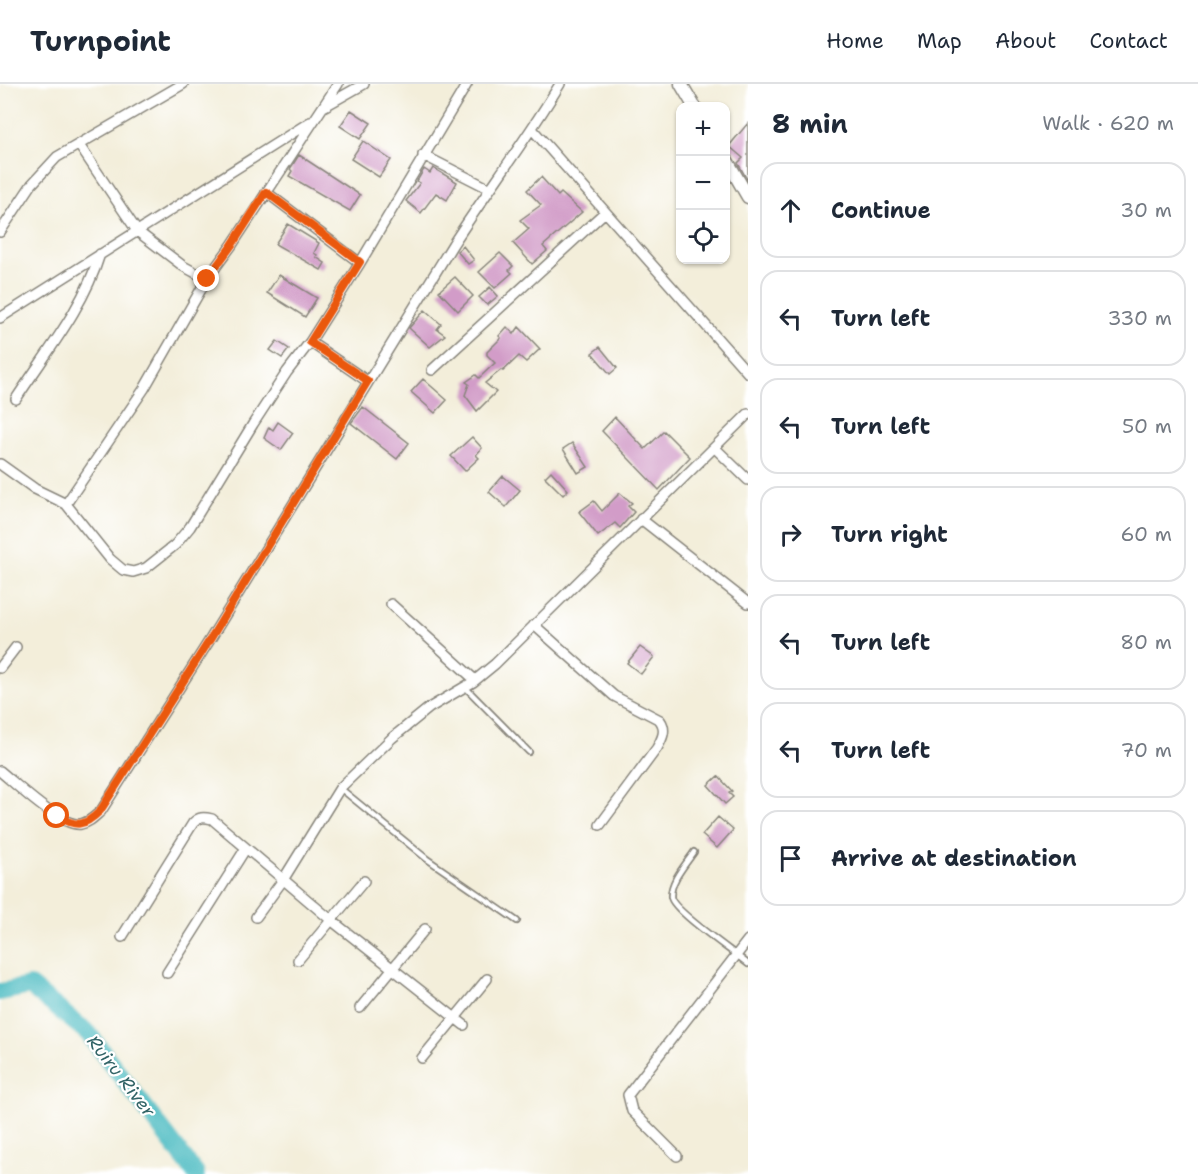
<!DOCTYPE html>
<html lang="en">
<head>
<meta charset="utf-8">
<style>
	:root { --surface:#fff; --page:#f6f6f7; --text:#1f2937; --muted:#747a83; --line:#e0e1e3 }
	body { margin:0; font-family:"Shantell Sans",sans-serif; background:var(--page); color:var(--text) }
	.controls { position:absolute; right:18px; top:18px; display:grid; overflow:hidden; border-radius:12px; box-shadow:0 2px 4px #0004 }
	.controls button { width:54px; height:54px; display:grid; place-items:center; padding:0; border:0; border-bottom:2px solid var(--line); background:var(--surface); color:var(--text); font:30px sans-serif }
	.stop { position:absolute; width:18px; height:18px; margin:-14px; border:4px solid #ea580c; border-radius:50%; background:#fff }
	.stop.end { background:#ea580c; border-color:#fff; box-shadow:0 2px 6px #0008 }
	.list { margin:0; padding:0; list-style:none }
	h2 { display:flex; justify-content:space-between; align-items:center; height:78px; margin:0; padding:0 24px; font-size:26px }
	h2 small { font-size:20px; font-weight:400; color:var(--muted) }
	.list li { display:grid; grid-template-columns:39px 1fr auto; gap:18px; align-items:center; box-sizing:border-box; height:96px; margin:0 12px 12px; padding:0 12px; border:2px solid var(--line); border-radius:18px }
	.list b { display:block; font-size:22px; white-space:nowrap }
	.list em { font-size:20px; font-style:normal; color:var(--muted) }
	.icon { flex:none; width:33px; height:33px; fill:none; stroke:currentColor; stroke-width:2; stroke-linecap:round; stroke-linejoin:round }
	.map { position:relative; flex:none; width:748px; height:1090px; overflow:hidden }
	header { display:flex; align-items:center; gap:36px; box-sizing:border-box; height:84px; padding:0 30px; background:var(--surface); border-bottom:2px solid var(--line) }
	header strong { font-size:28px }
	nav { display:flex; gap:33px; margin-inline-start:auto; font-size:21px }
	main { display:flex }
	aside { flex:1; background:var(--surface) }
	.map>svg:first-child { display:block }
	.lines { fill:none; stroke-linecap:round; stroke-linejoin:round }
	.river { stroke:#4dbcc2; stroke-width:18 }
	.building { fill:#d29cc8 }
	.service-casing { stroke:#88857b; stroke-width:8 }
	.minor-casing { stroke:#88857b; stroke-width:12 }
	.tertiary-casing { stroke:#88857b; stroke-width:15 }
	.service { stroke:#fff; stroke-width:4.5 }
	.minor { stroke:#fff; stroke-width:9 }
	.tertiary { stroke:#fff; stroke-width:12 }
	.route { stroke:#ea580c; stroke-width:8 }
	.labels { text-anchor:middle; stroke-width:4.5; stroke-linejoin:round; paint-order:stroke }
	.water-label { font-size:18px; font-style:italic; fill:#326467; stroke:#fff }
</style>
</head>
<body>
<header>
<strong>Turnpoint</strong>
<nav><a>Home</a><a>Map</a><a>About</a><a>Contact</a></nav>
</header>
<main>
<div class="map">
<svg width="748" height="1090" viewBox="0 0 748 1090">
	<rect width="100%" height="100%" fill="#fff"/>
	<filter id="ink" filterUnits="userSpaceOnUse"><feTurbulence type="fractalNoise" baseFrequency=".0167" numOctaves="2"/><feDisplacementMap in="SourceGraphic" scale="12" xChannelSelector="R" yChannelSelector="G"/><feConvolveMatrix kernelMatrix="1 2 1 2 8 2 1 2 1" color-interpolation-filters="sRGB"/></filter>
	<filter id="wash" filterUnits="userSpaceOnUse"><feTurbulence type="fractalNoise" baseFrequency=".008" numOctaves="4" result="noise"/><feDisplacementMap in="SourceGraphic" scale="24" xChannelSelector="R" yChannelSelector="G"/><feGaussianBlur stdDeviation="1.35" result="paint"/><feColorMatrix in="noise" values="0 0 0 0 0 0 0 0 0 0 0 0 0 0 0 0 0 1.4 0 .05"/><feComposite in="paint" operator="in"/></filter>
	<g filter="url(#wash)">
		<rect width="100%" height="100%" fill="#f3eeda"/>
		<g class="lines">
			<path class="river" d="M0,908l30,-6 58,47 108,141"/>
		</g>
		<g id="blocks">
			<path class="building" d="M351,26l20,13 -11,16 -20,-13z
				M748,39v58l-10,-18 5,-5 -14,-12z
				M363,57l28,19 -12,17 -28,-18z
				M299,71l61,40 -10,16 -61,-35 3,-5 -2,-2z
				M433,84l24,14 -10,18 -11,-7 -15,20 -15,-12 14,-18 -3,-2 7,-12 6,4z
				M541,93l17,19 3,-3 21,19 -39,34 4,5 -15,13 -19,-21 16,-14 -9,-9 21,-15 -14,-15z
				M288,140l31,19 -5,10 3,2 -1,2 9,6 -4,7 -46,-26z
				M463,162l11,14 -6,4 -11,-13z
				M500,169l13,13 -4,4 3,3 -17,15 -16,-16z
				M279,191l38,23 -12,19 -38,-24z
				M455,193l18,19 -15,15 -19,-20z
				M490,203l8,9 -11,9 -8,-8z
				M425,226l16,14 -4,5 8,6 -15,12 -21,-19z
				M507,243l7,7 5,-7 21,22 -14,13 -7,-6 -16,15 -2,-1 -16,13 11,9 -19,19 -12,-16 4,-11 -3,-2 10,-7 3,3 16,-15 -8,-8v-3l14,-14 -2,-2z
				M277,257l12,8 -7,9 -12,-8z
				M600,263l17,21 -7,6 -18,-21z
				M423,295l24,21 -12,13 -24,-21z
				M363,323l46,36 -12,16 -46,-36z
				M615,333l30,32 19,-18 26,26 -31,33 -57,-59z
				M278,338l15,11 -12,17 -17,-12 5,-11 4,3z
				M472,353l10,11 -6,7 3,3 -14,13 -14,-15z
				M572,359l16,24 -10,6 -15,-24z
				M551,387l17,19 -5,5 -18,-18z
				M503,392l17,14 -14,17 -17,-15z
				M620,409l12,10 -4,3 6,6 -14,16 -5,-5 -17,13 -19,-24 15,-11 8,10z
				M640,563l14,10 -13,17 -14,-11z
				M718,692l14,15 -3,2 4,4 -8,7 -17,-19z
				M718,733l15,13 -16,18 -15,-13z"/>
		</g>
	</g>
	<g filter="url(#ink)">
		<use href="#blocks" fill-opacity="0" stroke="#88857b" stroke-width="1.5"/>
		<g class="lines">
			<g class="service-casing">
				<path id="service" d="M465,603l64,65
					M340,704l87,71 90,62
					M694,768c-8,12 -24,29 -23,45 1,13 64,56 77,67"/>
			</g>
			<g class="minor-casing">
				<path id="minor" d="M325,22l39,-22
					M533,46l215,243
					M79,61l58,86 46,35 24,13
					M423,71l67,34
					M266,108l94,71
					M0,148l32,-48 25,-27 126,-73
					M0,234l310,-196
					M310,258l50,-79 107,-179
					M432,286l173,-158
					M16,315c30,-46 68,-92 84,-145
					M715,364l33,32
					M0,380l35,25 31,15 44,55 13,11 10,2 13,-4 29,-23 15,-18 63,-103 34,-52 23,-30 57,39
					M66,420l78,-115 63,-110 25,-34 106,-161
					M641,435l107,84
					M391,520l84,76
					M534,541l80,71 46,24c7,10 2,19 -3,28l-57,77
					M0,584l16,-21
					M0,687c16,13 60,56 81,53 9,-2 13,-7 20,-13l110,-173 242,-394c35,-54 74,-105 107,-160
					M256,833l27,-37 57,-92 52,-50 37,-30 44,-26 22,-18 253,-250
					M122,853l71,-114c6,-6 10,-6 19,-4l119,101 133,105
					M298,876l66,-79
					M167,889l79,-125
					M360,924l65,-79
					M422,974l65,-79
					M677,1072l-45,-45 -4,-16 120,-155"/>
			</g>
			<g class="tertiary-casing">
				<path id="tertiary" d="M681,0l13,22
					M726,75l22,38"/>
			</g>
			<use href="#service" class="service"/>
			<use href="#minor" class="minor"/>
			<use href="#tertiary" class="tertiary"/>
		</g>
	</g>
	<g class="lines" filter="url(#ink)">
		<path class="route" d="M57,732c19,11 27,11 43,-5l111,-173 157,-257 -58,-39 50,-80 -94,-70 -34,53 -25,34"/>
	</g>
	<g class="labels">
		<g class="water-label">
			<text transform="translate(121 992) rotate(52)" y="6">Ruiru River</text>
		</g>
	</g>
</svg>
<div class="controls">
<button>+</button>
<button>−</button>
<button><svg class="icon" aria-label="locate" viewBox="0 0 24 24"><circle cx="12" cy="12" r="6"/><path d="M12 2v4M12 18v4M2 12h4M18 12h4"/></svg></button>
</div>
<div class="stop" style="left:57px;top:732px"></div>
<div class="stop end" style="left:207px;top:195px"></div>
</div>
<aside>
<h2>8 min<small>Walk · 620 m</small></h2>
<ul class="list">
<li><svg class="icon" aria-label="ahead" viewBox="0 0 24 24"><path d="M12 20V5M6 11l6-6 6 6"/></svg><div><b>Continue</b></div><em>30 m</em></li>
<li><svg class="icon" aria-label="left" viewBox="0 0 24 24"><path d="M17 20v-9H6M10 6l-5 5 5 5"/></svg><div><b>Turn left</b></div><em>330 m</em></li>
<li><svg class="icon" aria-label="left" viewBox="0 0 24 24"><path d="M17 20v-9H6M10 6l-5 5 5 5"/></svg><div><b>Turn left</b></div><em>50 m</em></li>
<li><svg class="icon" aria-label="right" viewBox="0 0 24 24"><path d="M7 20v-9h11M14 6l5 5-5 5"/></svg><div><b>Turn right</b></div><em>60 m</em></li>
<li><svg class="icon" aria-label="left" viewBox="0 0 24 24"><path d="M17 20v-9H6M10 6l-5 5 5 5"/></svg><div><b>Turn left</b></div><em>80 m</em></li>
<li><svg class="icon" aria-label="left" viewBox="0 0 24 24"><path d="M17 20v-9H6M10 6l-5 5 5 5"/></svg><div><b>Turn left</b></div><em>70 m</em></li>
<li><svg class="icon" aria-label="arrive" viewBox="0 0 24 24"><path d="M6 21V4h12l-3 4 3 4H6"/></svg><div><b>Arrive at destination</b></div></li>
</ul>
</aside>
</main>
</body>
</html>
